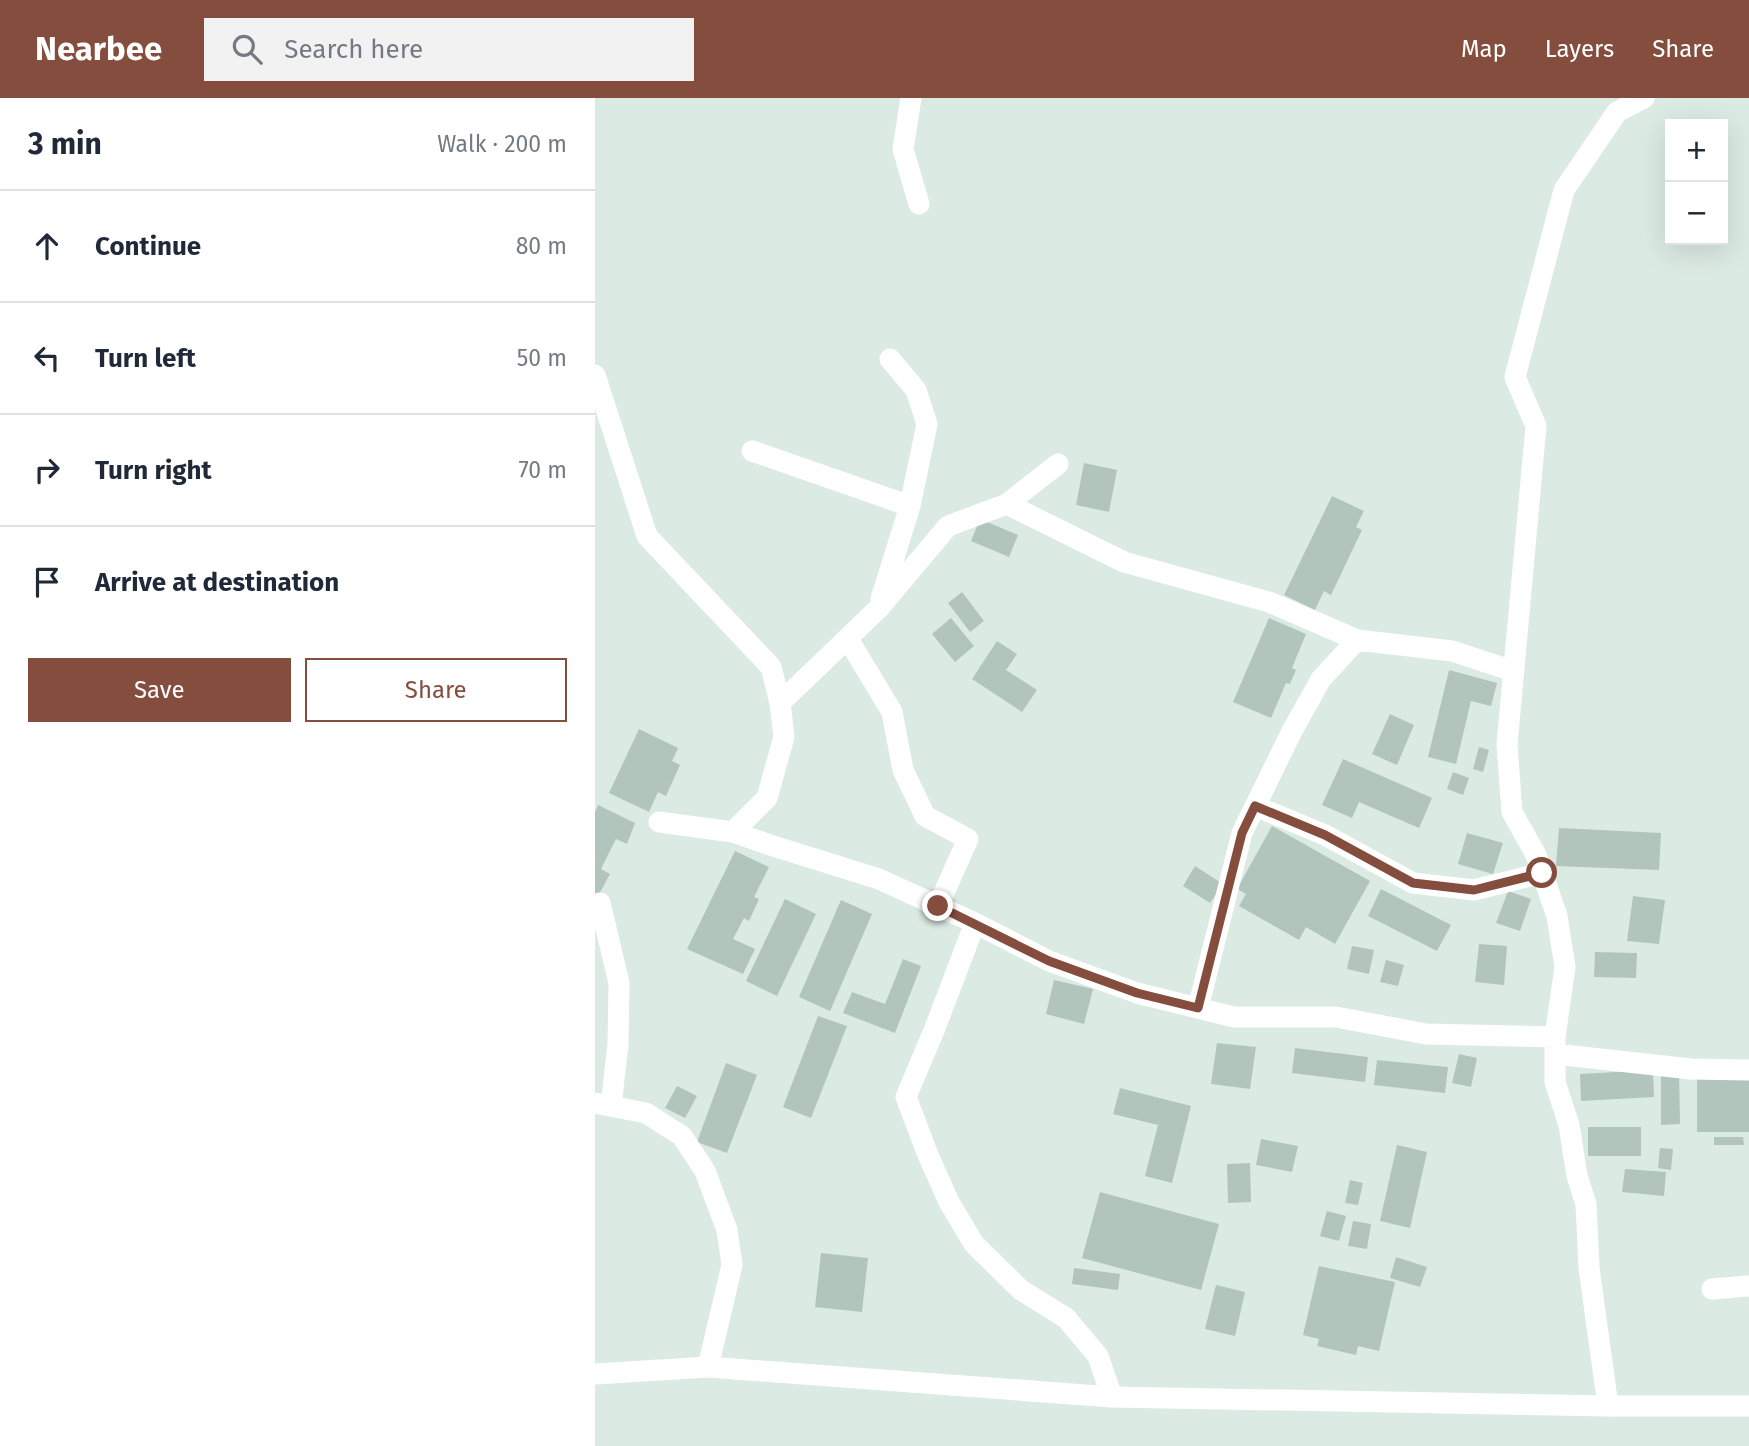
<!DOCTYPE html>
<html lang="en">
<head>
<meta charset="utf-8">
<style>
	:root { --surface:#fff; --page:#f2f2f3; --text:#1f2937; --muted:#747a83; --line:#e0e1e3; --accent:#844d3d }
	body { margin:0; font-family:"Fira Sans",sans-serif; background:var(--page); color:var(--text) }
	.controls { position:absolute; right:21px; top:21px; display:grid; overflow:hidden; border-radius:0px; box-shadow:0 7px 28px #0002 }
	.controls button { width:63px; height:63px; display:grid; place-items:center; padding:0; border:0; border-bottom:2px solid var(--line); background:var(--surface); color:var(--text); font:35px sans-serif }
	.stop { position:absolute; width:21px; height:21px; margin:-16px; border:5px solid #844d3d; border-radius:50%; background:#fff }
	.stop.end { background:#844d3d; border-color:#fff; box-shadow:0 2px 7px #0008 }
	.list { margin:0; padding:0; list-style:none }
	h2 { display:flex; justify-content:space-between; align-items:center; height:91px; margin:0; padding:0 28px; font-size:30px }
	h2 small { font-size:23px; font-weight:400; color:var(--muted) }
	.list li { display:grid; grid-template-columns:46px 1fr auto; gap:21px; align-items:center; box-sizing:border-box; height:112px; padding:0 28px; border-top:2px solid var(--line) }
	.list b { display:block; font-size:26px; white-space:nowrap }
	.list em { font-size:23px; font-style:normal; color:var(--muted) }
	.actions { display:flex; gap:14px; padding:21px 28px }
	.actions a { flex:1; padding:16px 0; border:2px solid var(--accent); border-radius:0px; text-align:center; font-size:24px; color:var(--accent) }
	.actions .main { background:var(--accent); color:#fff }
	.icon { flex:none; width:38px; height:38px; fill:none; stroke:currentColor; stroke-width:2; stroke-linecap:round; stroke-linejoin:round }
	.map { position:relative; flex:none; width:1154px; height:1348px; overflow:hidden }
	header { display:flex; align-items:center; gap:42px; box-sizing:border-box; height:98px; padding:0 35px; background:var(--accent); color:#fff }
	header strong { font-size:33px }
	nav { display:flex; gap:38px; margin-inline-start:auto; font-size:24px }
	.search { width:490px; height:63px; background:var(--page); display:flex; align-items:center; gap:18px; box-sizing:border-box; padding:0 24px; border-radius:0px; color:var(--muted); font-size:26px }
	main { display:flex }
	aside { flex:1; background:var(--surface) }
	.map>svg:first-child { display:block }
	.building { fill:#b1c5bd }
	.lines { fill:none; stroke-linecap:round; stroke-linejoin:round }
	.minor { stroke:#fff; stroke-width:21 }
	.tertiary { stroke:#fff; stroke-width:21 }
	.route { stroke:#844d3d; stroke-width:9 }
</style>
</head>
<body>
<header>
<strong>Nearbee</strong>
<div class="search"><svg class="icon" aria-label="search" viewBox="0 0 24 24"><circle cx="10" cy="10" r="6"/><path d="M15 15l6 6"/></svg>Search here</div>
<nav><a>Map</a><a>Layers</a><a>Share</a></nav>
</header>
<main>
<aside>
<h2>3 min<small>Walk · 200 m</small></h2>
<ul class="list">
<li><svg class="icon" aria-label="ahead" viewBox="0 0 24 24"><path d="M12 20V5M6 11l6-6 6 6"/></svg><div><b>Continue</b></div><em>80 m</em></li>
<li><svg class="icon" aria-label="left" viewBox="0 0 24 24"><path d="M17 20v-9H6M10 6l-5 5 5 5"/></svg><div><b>Turn left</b></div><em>50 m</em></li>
<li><svg class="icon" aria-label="right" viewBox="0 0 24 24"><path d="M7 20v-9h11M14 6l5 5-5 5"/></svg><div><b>Turn right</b></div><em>70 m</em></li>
<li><svg class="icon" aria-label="arrive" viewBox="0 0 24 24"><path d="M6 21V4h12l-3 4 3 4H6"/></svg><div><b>Arrive at destination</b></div></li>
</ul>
<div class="actions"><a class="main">Save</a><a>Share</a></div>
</aside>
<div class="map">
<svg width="1154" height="1348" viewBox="0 0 1154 1348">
	<rect width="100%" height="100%" fill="#dceae4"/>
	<path class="building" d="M489,365l33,7 -8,42 -33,-7z
		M737,398l32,15 -8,16 6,3 -31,65 -7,-4 -9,19 -31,-15z
		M385,421l38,16 -9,22 -38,-16z
		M367,494l22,29 -14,11 -22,-29z
		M356,520l23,28 -19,16 -23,-28z
		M674,520l37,16 -14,34 4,2 -6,14 -4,-1 -15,35 -38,-16z
		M402,543l20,13 -11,16 31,20 -15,22 -50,-33z
		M854,572l48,13 -6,23 -20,-5 -15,63 -28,-7z
		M795,616l24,11 -17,40 -25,-11z
		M44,631l39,19 -6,13 8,4 -14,31 -8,-4 -9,20 -40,-19z
		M884,649l10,3 -6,22 -10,-3z
		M748,661l89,39 -13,30 -60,-26 -7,16 -30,-13z
		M858,674l16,6 -6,17 -16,-6z
		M3,707l37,18 -8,21 -11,-5 -15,30 9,5 -12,22 -3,-1v-83z
		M677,728l98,55 -35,63 -29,-17 -7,13 -60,-34 7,-12 -9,-5z
		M964,730l102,5 -2,37 -103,-4z
		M872,735l36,10 -10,31 -35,-10z
		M140,753l34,16 -15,30 5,2 -10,22 -5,-3 -11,21 22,10 -12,25 -56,-25z
		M600,768l28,18 -13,19 -27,-17z
		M786,791l70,36 -14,26 -69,-35z
		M913,793l23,8 -11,32 -24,-8z
		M1038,798l32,4 -6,44 -32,-3z
		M190,801l31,15 -39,82 -31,-15z
		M246,802l31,14 -42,97 -31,-14z
		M884,846l28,2 -3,39 -29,-3z
		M757,848l22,4 -5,24 -22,-5z
		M1000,854l42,1 -1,25 -42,-1z
		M308,861l18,7 -26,67 -52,-20 9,-21 33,12z
		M791,862l18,5 -6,21 -18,-4z
		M459,882l39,9 -9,35 -38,-10z
		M223,918l29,10 -36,92 -28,-11z
		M622,945l39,4 -6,42 -39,-5z
		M700,950l73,9 -3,25 -73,-9z
		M864,956l18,4 -6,29 -19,-4z
		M782,962l71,7 -3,26 -71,-8z
		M131,965l31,12 -30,78 -30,-11z
		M1066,970h18l1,56 -19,1z
		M1058,972l1,27 -73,4 -1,-27z
		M1102,978h52v56h-52z
		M82,988l20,10 -12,22 -20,-10z
		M525,990l71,18 -19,77 -27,-7 13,-51 -45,-11z
		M993,1029h53v29h-53z
		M1119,1039h29l1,8h-30z
		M666,1041l37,7 -6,26 -36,-7z
		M802,1047l30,7 -17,76 -30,-7z
		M1065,1050l13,1 -2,21 -13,-2z
		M655,1065l1,39 -23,1 -1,-39z
		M1030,1071l41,3 -2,24 -42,-4z
		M755,1082l13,3 -5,22 -13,-2z
		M505,1094l119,32 -18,66 -119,-32z
		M732,1113l19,5 -7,25 -19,-5z
		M758,1123l18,3 -4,25 -19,-3z
		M226,1155l47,5 -6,54 -47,-5z
		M801,1159l31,10 -7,20 -30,-9z
		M724,1168l76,16 -16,69 -21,-5 -2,9 -39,-9 2,-7 -16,-4z
		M479,1170l46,6 -2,16 -46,-6z
		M621,1187l29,7 -10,44 -30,-7z"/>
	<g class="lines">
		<path class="minor" d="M316,0l-8,51 16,55
			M0,277l52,161 124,131 9,36 4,34 -17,61 -34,34
			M157,353l158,55
			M412,406l117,58 145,40 88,38 95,11 61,20
			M286,501l29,-93 17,-82 -11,-34 -26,-31
			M253,541l44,73 11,58 22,46 43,23 -30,67
			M185,605l99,-95 69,-82 59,-22 51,-40
			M660,708l70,29 88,48 61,7 68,-17
			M64,724l74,10 37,13 109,34 96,44 74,38 88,32 97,24h102l90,17 129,3
			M5,805l19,80 -1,61 -7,62
			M380,825l-40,105 -29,69 22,58 21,47 25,42 47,46 45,28 32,38 14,41
			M603,910l44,-175 50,-102 29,-52 36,-39
			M960,956l136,15 58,1
			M0,1005l51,10 36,23 23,35 22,59 5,35 -24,102
			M1117,1191l37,-3
			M1013,1308l-19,-138 -3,-64 -9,-28 -8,-51 -14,-43v-45l10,-70 -8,-51 -21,-61 -24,-43 -5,-67 29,-319 -21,-49 49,-187 53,-78 27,-14"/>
		<path class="tertiary" d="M0,1276l113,-7 404,30 496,9h141"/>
	</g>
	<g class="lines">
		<path class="route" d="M343,808l111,55 88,32 61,15 44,-175 13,-27 70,29 88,48 61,7 68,-17"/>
	</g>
</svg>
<div class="controls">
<button>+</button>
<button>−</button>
</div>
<div class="stop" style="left:947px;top:775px"></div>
<div class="stop end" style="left:343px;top:808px"></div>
</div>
</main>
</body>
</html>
